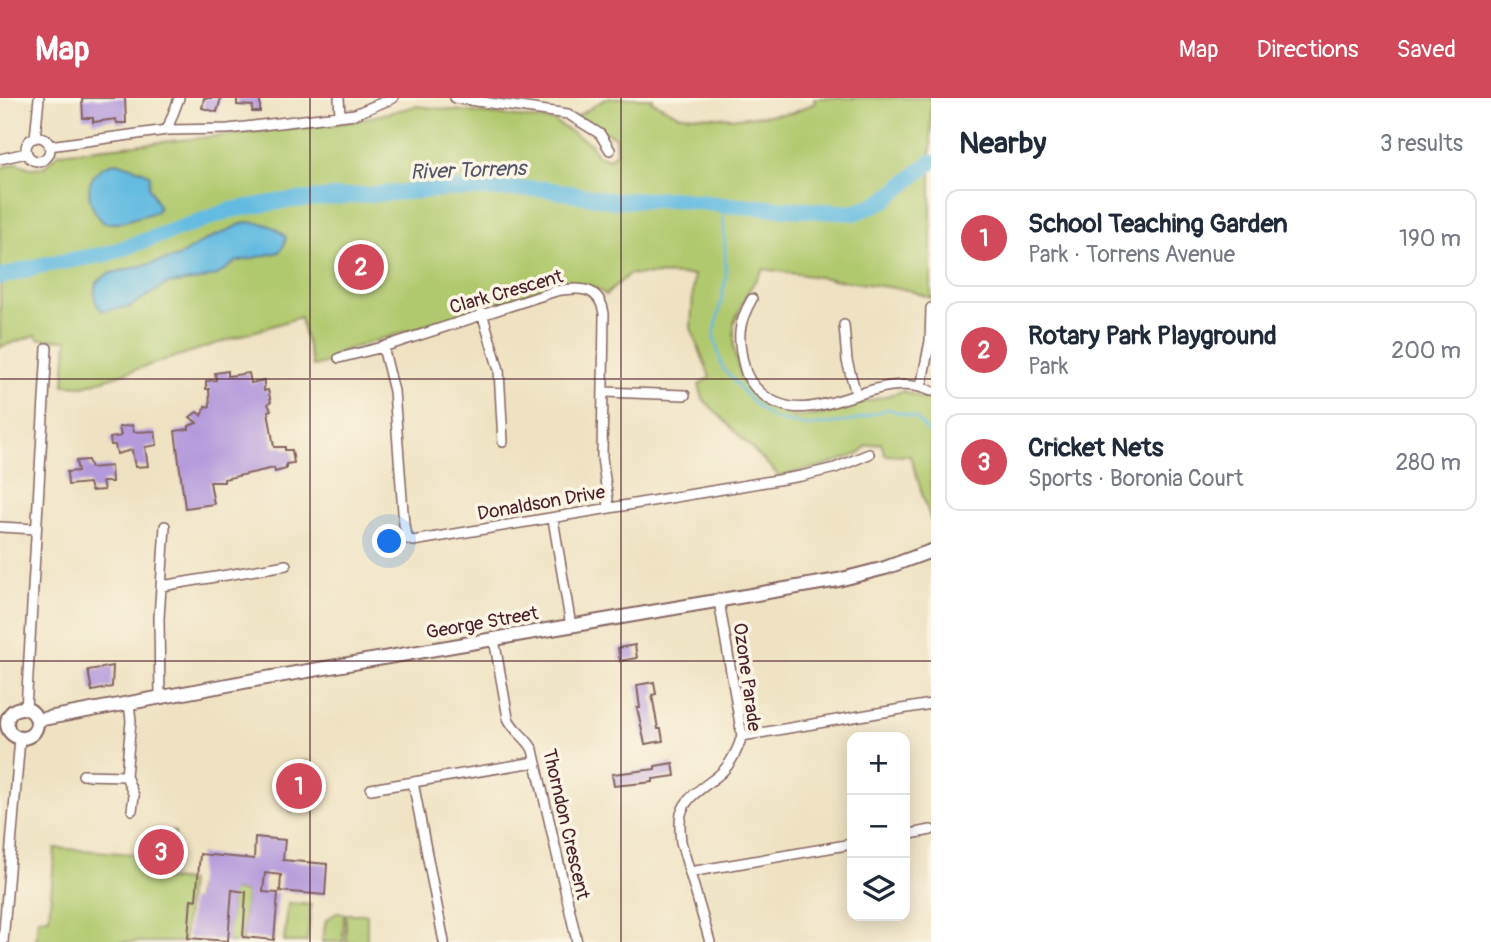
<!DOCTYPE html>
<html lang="en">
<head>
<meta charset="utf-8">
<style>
	:root { --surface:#fff; --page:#f6f6f7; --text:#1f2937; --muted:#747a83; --line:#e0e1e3; --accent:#d1495b }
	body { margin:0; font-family:Pangolin,sans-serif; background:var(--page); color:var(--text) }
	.controls { position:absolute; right:21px; bottom:21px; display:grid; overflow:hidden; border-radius:14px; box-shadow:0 4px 18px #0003 }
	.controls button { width:63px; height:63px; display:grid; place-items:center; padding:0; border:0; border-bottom:2px solid var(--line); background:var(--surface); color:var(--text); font:35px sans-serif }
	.you { position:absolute; left:390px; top:444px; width:24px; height:24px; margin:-18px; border:5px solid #fff; border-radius:50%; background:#1a73e8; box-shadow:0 0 0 10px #1a73e833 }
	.badge { display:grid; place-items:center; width:46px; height:46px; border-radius:50%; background:var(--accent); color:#fff; font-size:23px; font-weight:700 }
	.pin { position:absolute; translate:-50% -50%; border:4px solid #fff; box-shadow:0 2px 7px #0006 }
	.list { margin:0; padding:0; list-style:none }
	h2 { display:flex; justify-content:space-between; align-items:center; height:91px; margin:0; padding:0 28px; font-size:30px }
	h2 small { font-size:23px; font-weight:400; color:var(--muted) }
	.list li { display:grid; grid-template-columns:46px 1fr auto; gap:21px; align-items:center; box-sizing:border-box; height:98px; margin:0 14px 14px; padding:0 14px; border:2px solid var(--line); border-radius:14px }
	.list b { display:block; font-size:26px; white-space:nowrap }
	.list p { margin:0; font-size:23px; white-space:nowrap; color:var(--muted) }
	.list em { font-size:23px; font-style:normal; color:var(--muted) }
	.icon { flex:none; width:38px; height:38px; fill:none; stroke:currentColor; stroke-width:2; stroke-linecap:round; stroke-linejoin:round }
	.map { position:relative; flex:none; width:931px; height:844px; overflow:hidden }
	header { display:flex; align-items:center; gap:42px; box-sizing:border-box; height:98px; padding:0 35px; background:var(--accent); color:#fff }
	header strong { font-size:33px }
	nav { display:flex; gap:38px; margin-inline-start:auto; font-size:24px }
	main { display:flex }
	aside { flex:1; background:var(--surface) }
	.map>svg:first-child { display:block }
	.green { fill:#b1c96e; stroke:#7e744c; stroke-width:2 }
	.water { fill:#64bbe1; stroke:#576d86; stroke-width:2 }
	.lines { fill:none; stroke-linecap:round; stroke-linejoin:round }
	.stream { stroke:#64bbe1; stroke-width:2.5 }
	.river { stroke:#64bbe1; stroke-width:16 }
	.building { fill:#b499db }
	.street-casing { stroke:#846360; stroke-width:12 }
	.secondary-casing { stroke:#846360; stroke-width:16 }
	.street { stroke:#fff; stroke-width:9 }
	.secondary { stroke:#fff; stroke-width:12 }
	.grid { fill:none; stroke:#4a1f2b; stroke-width:2; stroke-opacity:0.55 }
	.labels { text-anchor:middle; stroke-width:7; stroke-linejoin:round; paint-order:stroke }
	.street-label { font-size:19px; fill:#4a1f2b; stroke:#fcf5e5 }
	.water-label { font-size:21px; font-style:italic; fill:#53566b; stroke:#fcf5e5 }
</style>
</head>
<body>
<header>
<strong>Map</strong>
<nav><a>Map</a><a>Directions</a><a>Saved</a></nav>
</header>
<main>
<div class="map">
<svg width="931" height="844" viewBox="0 0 931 844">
	<rect width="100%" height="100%" fill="#fcf5e5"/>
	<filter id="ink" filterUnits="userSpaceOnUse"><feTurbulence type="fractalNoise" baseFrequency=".0143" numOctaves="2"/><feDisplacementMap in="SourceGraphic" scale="14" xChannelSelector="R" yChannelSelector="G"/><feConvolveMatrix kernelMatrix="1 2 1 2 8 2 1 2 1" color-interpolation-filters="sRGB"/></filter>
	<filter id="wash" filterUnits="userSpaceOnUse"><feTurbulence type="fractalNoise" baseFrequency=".00686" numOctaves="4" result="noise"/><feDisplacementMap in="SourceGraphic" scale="28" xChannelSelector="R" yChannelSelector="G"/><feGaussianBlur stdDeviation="1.57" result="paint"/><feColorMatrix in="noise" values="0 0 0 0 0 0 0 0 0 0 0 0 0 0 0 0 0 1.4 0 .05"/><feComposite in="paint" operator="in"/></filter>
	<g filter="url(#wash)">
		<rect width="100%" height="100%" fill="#efe2c2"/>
		<path class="green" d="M607,0h46l-2,3 28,14 58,3 56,-5 22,-10 -1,-5h117v200l-23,-8 -145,-21 -16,24 -13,30v27l8,29 16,22 36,16 26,-2 83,-24 28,10v120l-21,-65 -25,-1 -4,-12 -15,3 -7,8 -33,11 -47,11 -76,-77 -4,-14 11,-8 -19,-49 3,-53 -65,-1 -23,21c-19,-15 -34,-12 -56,-8l-214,66 -4,9 -19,4 -13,-49 -216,69 -20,-1 3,-45 -29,-1 -2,-4 -36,12v-179l17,-5 13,5 14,-1 15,-14 292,-31 65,-16 137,15 38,23 6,11 12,4 7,-7 -1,-15 -39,-20z
			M308,663l6,47 -23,3 -6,-47z
			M149,732l26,2 -3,42 -25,-1v-8l-2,12 44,4 -5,61h-148l2,-24h11l6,-70 92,7z
			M197,789l49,5 -4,50h-15l4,-39 -35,-3z
			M288,805l23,2 -4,37h-23z
			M338,814l6,2 -1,28h-21l4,-22z
			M346,816h21v28h-21z"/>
		<path class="water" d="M117,64l29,10 4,4 -1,11 10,20 -3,5 -38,11h-14c-13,-12 -22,-36 -7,-51 5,-6 13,-8 20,-10z
			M246,124c18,1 27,2 40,15l-2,8 -5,7 -43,10 -17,12 -19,6 -33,4 -38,23 -27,4c-9,-9 -8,-16 -6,-28l12,-9 70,-17 24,-15z"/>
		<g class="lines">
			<path class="stream" d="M723,107l3,72 -12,59 8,31 30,35 21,17 35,7 44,-5 36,-12 28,9 15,17"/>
			<path class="river" d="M0,179l43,-12 64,-11 124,-44 52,-9 53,-4 112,-8h97l70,12 59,-2 49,6 131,8 31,-13 46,-38"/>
		</g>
		<g id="blocks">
			<path class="building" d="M82,0h43l1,25h-9l-1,-4 -23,3v-4h-10z
				M204,0h17l-4,14 -15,-4z
				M237,0h23v14h-8l1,-6 -16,-1z
				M228,273v5l21,-3 2,10 13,-3v11l4,-1 3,12 -3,2 3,6 -3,1 6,36h11v3h7l2,13 -8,1v5l-11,3 -1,-4 -50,11v3h-14l4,22 -29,4 -10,-77 14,-2v-3l8,-3 -7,-6 7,-5 5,4 3,-10 5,1 -1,-18h-3v-8l10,-1 -1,-7z
				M132,327l2,7 21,-1 2,14 -12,2 3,19 -13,1 -3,-17 -15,4 -2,-9h-4l-1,-7 11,-2 -2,-9z
				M88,362l3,8 20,-2 1,16h-10l2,8 -13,1 -2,-8 -21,2 -1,-13 11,-1 -2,-10z
				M635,547l2,13 -17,3 -2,-13z
				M113,568l-1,21 -20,4 -4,-21z
				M654,584l2,12 -4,1 6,34h3l2,12 -18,3 -8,-36h3l-3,-23z
				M673,665l2,13 -22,3v3l-39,4 -2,-12 43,-5v-3z
				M255,739l30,3 -2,20 44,4 -2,31 -45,-4 1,-16 -16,-2 -2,19 15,1 -4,47 -31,-3 3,-45 -14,-2 -4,51 -40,-3 3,-39 5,1 4,-46 54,5z"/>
		</g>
	</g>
	<g filter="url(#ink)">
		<use href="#blocks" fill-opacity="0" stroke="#846360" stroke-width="2"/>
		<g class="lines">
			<g class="street-casing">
				<path id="street" d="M339,0l1,17
					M455,0l113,16 32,20 10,16
					M167,32l12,-32
					M26 51a12 12 0 1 1 24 0a12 12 0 1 1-24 0Z
					M35,40l4,-40
					M49,48l118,-16 61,-1 127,-15 38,-16
					M0,61l26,-6
					M752,201c-14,24 -15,39 -8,67 2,10 9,20 17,27 51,44 114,-28 170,-2
					M482,215l17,57 4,72
					M844,227l3,36 9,33
					M383,249l11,44 10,134 4,14 5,2 388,-65 34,-8 34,-14
					M339,260l44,-11 173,-56c23,-4 44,-5 48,23l-2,144 7,49
					M921,289l9,-46 1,-33
					M604,294l81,3
					M553,421l18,107
					M0,429l36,2
					M162,488l124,-21
					M494,541l14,79c5,13 19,19 25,32l44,192
					M160,599l-1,-79 6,-92
					M129,605l2,18 -5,55 8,20 -2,14
					M26,611l21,-361
					M742,638l189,-32
					M83,677l43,1
					M413,684l31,160
					M371,691l164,-27
					M905,737l26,-5
					M690,774l162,-28
					M3,844l17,-204
					M710,844l-29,-100c-1,-9 -2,-19 0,-28 6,-21 29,-29 43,-44 9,-10 14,-21 18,-34l-23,-135"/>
			</g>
			<g class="secondary-casing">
				<path id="secondary" d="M7 625a15 15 0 1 1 30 0a15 15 0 1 1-30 0Z
					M37,622l212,-39 589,-101 47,-12 46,-17"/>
			</g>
			<use href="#street" class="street"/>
			<use href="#secondary" class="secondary"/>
		</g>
	</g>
	<path class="grid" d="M310,0v844M621,0v844M0,281h931M0,563h931"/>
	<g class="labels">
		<g class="street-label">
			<text transform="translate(506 193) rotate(-16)" y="7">Clark Crescent</text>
			<text transform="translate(541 404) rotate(-10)" y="7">Donaldson Drive</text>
			<text transform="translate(482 524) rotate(-10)" y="7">George Street</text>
			<text transform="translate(748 579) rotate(82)" y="7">Ozone Parade</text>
			<text transform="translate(567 726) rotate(77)" y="7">Thorndon Crescent</text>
		</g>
		<g class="water-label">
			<text transform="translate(468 72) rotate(-2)" y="7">River Torrens</text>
		</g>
	</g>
</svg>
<div class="controls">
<button>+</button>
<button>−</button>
<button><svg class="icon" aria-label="layers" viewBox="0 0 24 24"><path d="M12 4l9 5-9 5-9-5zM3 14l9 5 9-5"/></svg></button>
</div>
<div class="you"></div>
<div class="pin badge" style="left:299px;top:688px">1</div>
<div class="pin badge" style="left:361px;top:169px">2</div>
<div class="pin badge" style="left:161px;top:754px">3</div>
</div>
<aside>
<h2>Nearby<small>3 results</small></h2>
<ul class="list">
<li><span class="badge">1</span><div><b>School Teaching Garden</b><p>Park · Torrens Avenue</p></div><em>190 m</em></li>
<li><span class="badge">2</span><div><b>Rotary Park Playground</b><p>Park</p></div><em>200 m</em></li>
<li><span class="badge">3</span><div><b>Cricket Nets</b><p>Sports · Boronia Court</p></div><em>280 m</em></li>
</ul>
</aside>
</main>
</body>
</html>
